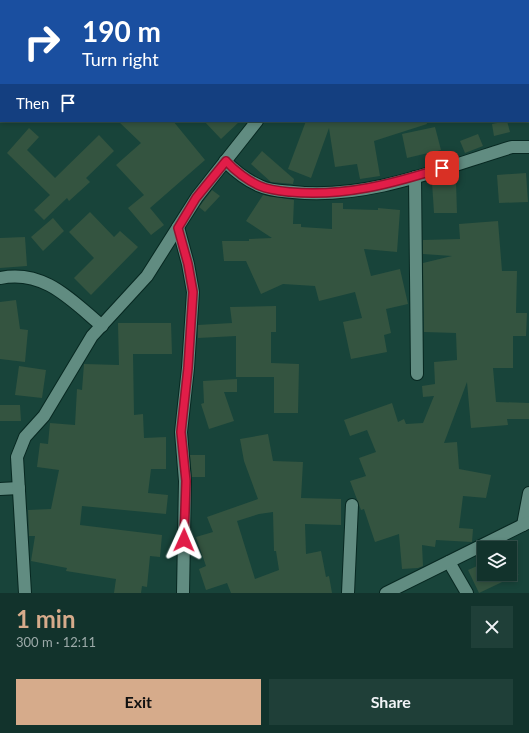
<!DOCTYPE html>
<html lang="en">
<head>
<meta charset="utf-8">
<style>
  body { margin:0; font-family:Lato,sans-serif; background:#1f3f38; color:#f1f3f6; height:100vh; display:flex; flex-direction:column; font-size:15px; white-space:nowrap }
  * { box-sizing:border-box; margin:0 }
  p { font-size:13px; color:#9caaa9 }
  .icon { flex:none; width:22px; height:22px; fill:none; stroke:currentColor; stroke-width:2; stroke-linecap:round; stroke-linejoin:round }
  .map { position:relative; height:593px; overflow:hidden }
  .drawer { display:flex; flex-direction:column; background:#12332c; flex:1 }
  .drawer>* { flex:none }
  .top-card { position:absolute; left:0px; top:0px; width:529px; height:122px; box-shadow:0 2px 6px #0003,0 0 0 1px #314e48; background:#1a4fa0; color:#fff; overflow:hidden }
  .fabs { position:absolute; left:477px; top:541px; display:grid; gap:8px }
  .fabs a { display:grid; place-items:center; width:40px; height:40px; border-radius:0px; background:#12332c; box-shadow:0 2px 6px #0003,0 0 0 1px #314e48; font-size:20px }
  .pin { position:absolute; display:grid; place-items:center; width:34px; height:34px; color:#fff; margin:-17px; border-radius:8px; box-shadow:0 2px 6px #0006 }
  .me { position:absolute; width:44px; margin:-22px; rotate:1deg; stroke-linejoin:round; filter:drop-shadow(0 0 3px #0008) }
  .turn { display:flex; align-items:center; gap:14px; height:84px; padding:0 16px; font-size:18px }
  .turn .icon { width:52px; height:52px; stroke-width:2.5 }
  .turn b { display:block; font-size:28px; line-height:34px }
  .then { display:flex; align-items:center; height:38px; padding:0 16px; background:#0003; gap:8px; font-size:15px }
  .round { display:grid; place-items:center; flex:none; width:42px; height:42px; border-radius:0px; background:#1f3f38 }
  .headline { display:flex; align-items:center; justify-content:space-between; height:68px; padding:0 16px }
  h1 { font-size:24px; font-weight:700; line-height:30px; color:#d6ab8b }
  .button { display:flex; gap:8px; margin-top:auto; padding:8px 16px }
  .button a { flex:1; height:46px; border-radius:0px; background:#d6ab8b; color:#111; font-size:16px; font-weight:700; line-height:46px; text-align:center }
  .button a+a { background:#1f3f38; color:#f1f3f6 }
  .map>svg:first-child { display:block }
</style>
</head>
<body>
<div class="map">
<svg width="529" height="593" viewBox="0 0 529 593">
  <rect width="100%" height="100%" fill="#18443a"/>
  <g fill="#345440" fill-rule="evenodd">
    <path d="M 118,121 L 173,121 L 205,160 L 150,208 L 164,225 L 151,235 L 128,208 L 144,195 L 116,165 L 141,143 Z"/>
    <path d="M 204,121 L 240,121 L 221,139 Z"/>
    <path d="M 306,121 L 426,121 L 427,124 L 374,141 L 380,176 L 360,179 L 357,164 L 335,167 L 329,128 L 311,178 L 288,169 Z"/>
    <path d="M 507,121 L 510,132 L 494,136 L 492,124 Z"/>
    <path d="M 435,127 L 441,150 L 407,158 L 402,134 Z"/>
    <path d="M 29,128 L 39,137 L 27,150 L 55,178 L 99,135 L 114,151 L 86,178 L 90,182 L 69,201 L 67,198 L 44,220 L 34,210 L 50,195 L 7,153 Z"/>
    <path d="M 478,134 L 483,146 L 465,153 L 460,141 Z"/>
    <path d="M 262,151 L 294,179 L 293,184 L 271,182 L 251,164 Z"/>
    <path d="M 526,173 L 528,202 L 499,203 L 497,175 Z"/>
    <path d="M 432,182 L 456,182 L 457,213 L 434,213 Z"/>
    <path d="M 212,190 L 220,196 L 205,212 L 199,207 Z"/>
    <path d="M 263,195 L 294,200 L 293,224 L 301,224 L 301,227 L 332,229 L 332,203 L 343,203 L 343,209 L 378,210 L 378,208 L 400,210 L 397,252 L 364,249 L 371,276 L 400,269 L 408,304 L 386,309 L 391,333 L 384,335 L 387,352 L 351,359 L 343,322 L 362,318 L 355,292 L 319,301 L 315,286 L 283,284 L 261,294 L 246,261 L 224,261 L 222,241 L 249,241 L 249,239 L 272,238 L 246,221 Z"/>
    <path d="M 90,212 L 114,237 L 120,231 L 138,247 L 91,295 L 74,278 L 94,258 L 69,232 Z"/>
    <path d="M 53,218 L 64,231 L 43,251 L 31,237 Z"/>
    <path d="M 498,221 L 502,271 L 517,271 L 516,313 L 527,313 L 526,336 L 513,336 L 513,368 L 493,368 L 496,402 L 529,403 L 529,419 L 507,419 L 508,425 L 471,428 L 467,382 L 444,443 L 457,442 L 459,469 L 491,475 L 486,498 L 463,496 L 459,528 L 473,529 L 472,542 L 436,540 L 435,547 L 422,545 L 423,566 L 418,568 L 402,569 L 399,534 L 375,542 L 364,509 L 361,510 L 350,481 L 366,476 L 359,458 L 376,452 L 367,430 L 350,436 L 344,420 L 392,403 L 398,422 L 404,419 L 406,424 L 423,423 L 434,396 L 423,397 L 422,386 L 435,384 L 434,362 L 457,360 L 456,333 L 424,332 L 423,263 L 452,256 L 423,254 L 423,240 L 460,239 L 459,224 Z"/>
    <path d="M 25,237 L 27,266 L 0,268 L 0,238 Z"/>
    <path d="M 16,300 L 20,329 L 28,330 L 25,362 L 0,359 L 0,302 Z"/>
    <path d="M 276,306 L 276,332 L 271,332 L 271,363 L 299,364 L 298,413 L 274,413 L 274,377 L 236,377 L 236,336 L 198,338 L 198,325 L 232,323 L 230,307 Z"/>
    <path d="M 118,323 L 171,323 L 172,354 L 133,354 L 134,415 L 143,414 L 144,438 L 166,437 L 166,469 L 151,469 L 148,493 L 168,495 L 166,514 L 82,506 L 80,525 L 162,535 L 160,557 L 150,556 L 147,587 L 142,586 L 141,593 L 114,593 L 116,579 L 66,571 L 67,568 L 31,561 L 35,536 L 29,536 L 28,510 L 51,509 L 59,470 L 37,467 L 40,443 L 48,444 L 50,423 L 75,425 L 77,389 L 82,390 L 84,364 L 119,365 Z"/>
    <path d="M 19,366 L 46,370 L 42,398 L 15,395 Z"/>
    <path d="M 237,379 L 237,392 L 224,392 L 234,421 L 209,429 L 201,404 L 204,403 L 203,381 Z"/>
    <path d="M 0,405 L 20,405 L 21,421 L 0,421 Z"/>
    <path d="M 268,434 L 273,461 L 303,462 L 301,498 L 341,499 L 341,525 L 305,524 L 306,554 L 321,551 L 326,577 L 329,576 L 332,593 L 231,593 L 227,583 L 206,590 L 199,569 L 206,566 L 196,537 L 213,532 L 207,517 L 258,499 L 244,461 L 240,439 ZM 273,512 L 274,551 L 276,551 L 279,570 L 255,579 L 237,521 L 259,514 Z"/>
    <path d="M 190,455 L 205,455 L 205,477 L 192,477 Z"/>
    <path d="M 484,563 L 484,574 L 519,574 L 479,593 L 468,570 Z"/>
  </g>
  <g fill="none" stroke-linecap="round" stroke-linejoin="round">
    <defs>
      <g id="minor">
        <path d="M 503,0 L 505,1"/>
        <path d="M 133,1 L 134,0"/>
        <path d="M 357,1 L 358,0"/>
        <path d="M 528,15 L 529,16"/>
        <path d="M 0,111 L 1,111"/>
        <path d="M 225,161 C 234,170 248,181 260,186 C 270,191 282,191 293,192 C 368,200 442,168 512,147 L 529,147"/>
        <path d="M 415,177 L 417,374"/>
        <path d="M 178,227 L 188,264 L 193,292 L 188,368 L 181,432 L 185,481 L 183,593"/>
        <path d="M 0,278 C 44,269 71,300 102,326"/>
        <path d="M 0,489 L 19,488"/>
        <path d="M 523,525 L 529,493"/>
        <path d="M 449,562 L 467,593"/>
        <path d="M 25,593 L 17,457 L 25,437 L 44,416 L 92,336 L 147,276 L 197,197 L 257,121"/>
        <path d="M 348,593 L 352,505"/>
        <path d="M 386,593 L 529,522"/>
      </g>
    </defs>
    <use href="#minor" stroke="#072821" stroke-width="14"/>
    <use href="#minor" stroke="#618c81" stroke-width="12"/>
  </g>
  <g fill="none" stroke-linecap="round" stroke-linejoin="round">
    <defs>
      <path id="route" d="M 184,540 L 186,481 L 181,432 L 188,368 L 193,292 L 188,264 L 178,228 L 196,198 L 226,161 C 234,170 248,181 260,186 C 269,190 280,191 290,192 C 343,197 392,184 442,168"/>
    </defs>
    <use href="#route" stroke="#92132f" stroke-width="10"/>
    <use href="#route" stroke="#e11d48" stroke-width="7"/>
  </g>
</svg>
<div class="fabs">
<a><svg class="icon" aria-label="layers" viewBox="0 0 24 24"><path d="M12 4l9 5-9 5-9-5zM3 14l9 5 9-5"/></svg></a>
</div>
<div class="pin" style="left:442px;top:168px;background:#d93025"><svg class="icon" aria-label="arrive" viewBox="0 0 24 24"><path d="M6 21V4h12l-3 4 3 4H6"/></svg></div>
<svg class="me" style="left:184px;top:540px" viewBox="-20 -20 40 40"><path d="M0-17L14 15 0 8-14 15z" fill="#e11d48" stroke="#fff" stroke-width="4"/></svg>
<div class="top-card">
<div class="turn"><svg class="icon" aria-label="right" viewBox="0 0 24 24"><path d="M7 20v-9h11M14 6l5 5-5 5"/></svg><div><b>190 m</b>Turn right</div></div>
<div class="then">Then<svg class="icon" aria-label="arrive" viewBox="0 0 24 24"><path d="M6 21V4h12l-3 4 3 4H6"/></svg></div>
</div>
</div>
<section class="drawer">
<div class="headline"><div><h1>1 min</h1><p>300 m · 12:11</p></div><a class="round"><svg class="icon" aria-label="close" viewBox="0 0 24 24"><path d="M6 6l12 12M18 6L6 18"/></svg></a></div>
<div class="button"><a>Exit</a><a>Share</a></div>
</section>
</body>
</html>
